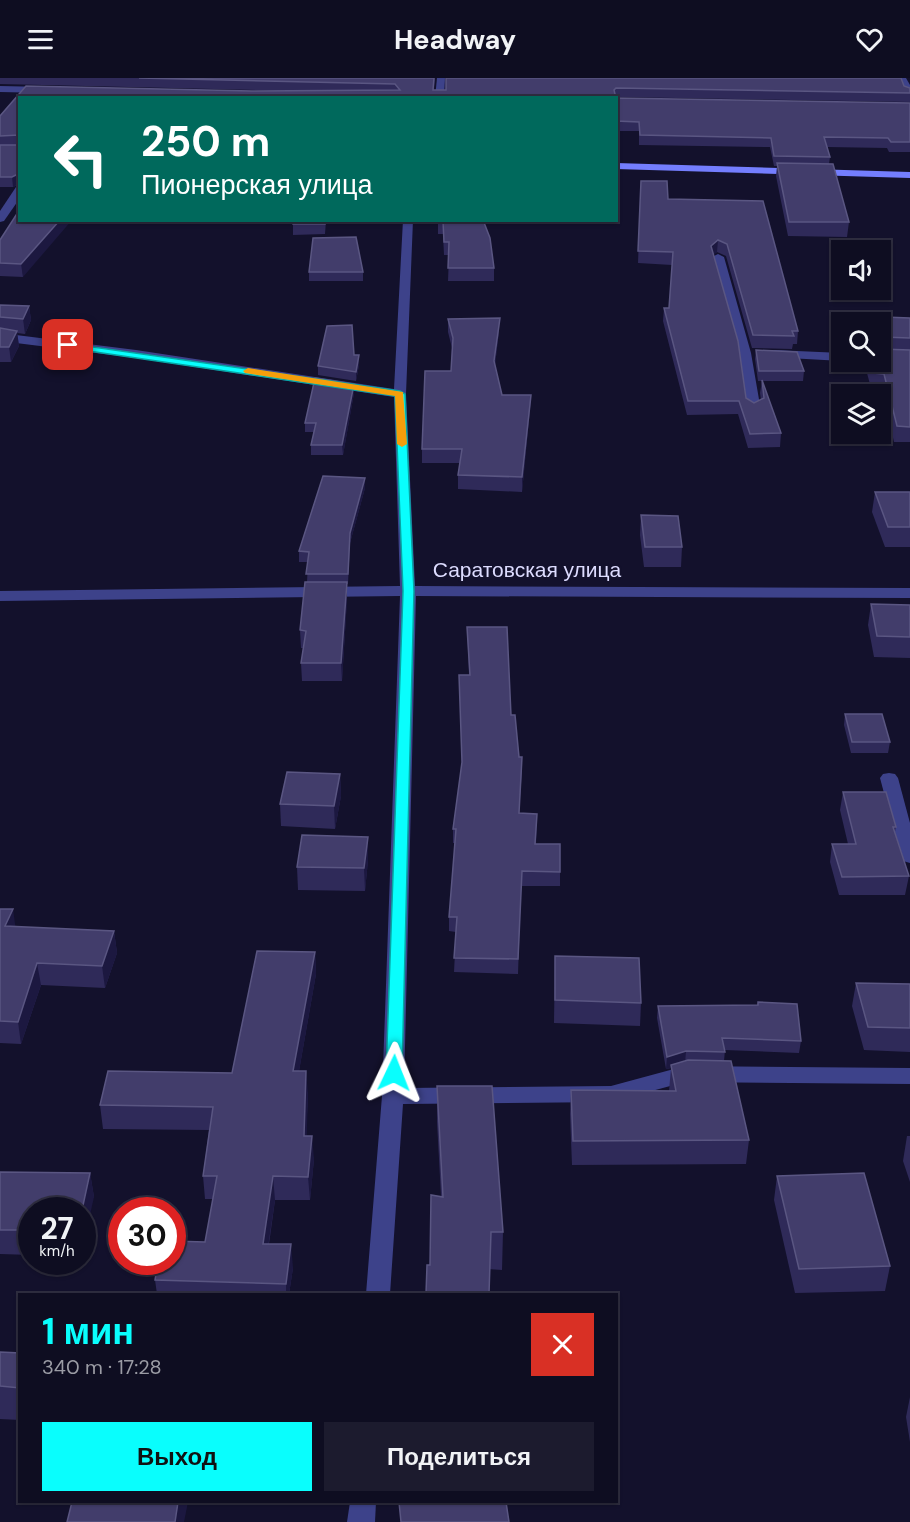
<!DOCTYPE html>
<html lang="ru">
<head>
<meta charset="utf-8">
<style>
  body { margin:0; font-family:"DM Sans",sans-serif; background:#1c1b2e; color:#f1f3f6; height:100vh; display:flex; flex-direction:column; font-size:22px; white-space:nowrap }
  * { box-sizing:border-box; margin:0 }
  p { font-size:20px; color:#9b9ca5 }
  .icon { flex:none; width:33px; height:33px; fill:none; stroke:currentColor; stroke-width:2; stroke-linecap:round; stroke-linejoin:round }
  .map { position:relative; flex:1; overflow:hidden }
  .sheet { position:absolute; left:18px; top:1215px; width:600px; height:210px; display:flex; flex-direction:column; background:#0e0d21; border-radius:0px; box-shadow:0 2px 4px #0004,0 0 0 2px #2e2d3f }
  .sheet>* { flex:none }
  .guide { position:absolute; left:18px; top:18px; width:600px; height:126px; border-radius:0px; box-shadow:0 2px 4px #0004,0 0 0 2px #2e2d3f; background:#00695c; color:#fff; overflow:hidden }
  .buttons { position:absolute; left:831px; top:162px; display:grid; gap:12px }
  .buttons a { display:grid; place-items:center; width:60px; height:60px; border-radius:0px; background:#0e0d21; box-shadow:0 2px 4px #0004,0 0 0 2px #2e2d3f; font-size:30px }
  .speed { position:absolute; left:18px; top:1119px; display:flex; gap:12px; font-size:30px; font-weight:700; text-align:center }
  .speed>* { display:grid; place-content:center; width:78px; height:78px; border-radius:50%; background:#0e0d21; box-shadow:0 2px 4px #0004,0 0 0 2px #2e2d3f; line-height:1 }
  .speed small { font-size:15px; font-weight:400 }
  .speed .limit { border:9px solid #d22; background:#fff; color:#111 }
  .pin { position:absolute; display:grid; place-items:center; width:51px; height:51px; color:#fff; margin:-26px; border-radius:12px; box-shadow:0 3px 9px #0006 }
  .me { position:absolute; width:66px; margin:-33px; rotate:2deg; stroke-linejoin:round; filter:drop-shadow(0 0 4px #0008) }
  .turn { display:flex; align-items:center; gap:21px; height:126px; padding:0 24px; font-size:27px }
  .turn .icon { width:78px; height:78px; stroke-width:2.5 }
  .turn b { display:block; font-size:42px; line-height:51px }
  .round { display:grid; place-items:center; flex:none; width:63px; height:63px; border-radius:0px; background:#1c1b2e }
  .head { display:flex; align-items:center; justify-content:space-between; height:102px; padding:0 24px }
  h1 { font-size:36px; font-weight:700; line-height:45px; color:#09fefd }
  .button { display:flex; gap:12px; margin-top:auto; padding:12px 24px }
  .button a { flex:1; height:69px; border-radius:0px; background:#09fefd; color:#111; font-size:24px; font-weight:700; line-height:69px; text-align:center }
  .button a+a { background:#1c1b2e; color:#f1f3f6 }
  header { display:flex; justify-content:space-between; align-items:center; height:78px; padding:0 24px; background:#0e0d21; font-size:27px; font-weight:700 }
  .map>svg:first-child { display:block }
</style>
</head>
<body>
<header><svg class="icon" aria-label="menu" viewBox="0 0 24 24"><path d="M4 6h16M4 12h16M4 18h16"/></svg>Headway<svg class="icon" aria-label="heart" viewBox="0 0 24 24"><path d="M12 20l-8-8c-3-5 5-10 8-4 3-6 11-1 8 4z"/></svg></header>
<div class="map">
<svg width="910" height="1444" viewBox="0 0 910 1444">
  <rect width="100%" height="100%" fill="#13112c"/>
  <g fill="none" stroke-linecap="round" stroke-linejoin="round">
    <g fill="#3d428a" fill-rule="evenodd">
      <path d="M 437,0 L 445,0 L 444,20 L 435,20 Z"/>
      <path d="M 898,0 L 906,0 L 910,7 L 910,19 L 905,16 Z"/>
      <path d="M 0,8 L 47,9 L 51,12 L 47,15 L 0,14 Z"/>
      <path d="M 20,108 L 20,120 L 4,143 L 0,144 L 0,133 L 16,109 Z"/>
      <path d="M 403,142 L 413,142 L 406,316 L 415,508 L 910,510 L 910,520 L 416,518 L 404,1010 L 611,1008 L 685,988 L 910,990 L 910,1006 L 685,1004 L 611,1024 L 403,1026 L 390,1216 L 366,1216 L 382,1018 L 400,518 L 0,523 L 0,513 L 400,508 L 394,319 L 136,280 L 0,263 L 0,255 L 136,272 L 394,311 Z"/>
      <path d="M 718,176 L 724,179 L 751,275 L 761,333 L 754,337 L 747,333 L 739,275 L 712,179 Z"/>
      <path d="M 774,272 L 842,275 L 842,283 L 770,279 L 768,276 L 770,273 Z"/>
      <path d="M 889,695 L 895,696 L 898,700 L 910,745 L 910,785 L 903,783 L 901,779 L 880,700 L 883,696 Z"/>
      <path d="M 350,1424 L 376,1424 L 375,1444 L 347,1444 Z"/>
    </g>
    <path fill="#747efe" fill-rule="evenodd" d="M 616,85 L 910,94 L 910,100 L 616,91 Z"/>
  </g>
  <g fill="#2f2a59">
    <path d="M 0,0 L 435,0 L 434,12 L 446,12 L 446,0 L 901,0 L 904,8 L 910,10 L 910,15 L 902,15 L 910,15 L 910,24 L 616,19 L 616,20 L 20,20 L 20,106 L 13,109 L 0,109 L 0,67 L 19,67 L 0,67 L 0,38 L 26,8 L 252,13 L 296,13 L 0,6 Z"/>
    <path d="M 616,20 L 910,25 L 910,74 L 889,74 L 887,70 L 827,69 L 830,79 L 829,86 L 849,144 L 847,159 L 788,158 L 776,98 L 777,88 L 774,88 L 770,69 L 639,67 L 639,53 L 616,53 Z"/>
    <path d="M 641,103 L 668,121 L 763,123 L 798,253 L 797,266 L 793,266 L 792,271 L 752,270 L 726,178 L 717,174 L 713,177 L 746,320 L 754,325 L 761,322 L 760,315 L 762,303 L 758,303 L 755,281 L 756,272 L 804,293 L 803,303 L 762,303 L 781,355 L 780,369 L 748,370 L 738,336 L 687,337 L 663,243 L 664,230 L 669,230 L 672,187 L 638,185 Z"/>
    <path d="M 20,131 L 23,199 L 0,198 L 0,162 Z"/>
    <path d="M 293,142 L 326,142 L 325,156 L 293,157 Z"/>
    <path d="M 438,142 L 483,142 L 494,190 L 494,203 L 448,203 L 449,177 L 444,177 L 443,156 L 438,156 Z"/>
    <rect x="309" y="194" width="54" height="9"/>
    <path d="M 0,227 L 29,228 L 31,242 L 25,256 L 17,255 L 19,268 L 11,284 L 0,284 Z"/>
    <path d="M 858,238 L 910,240 L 910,364 L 894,364 L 882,311 L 871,310 L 864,284 L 880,284 L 880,244 L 857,244 Z"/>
    <path d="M 448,241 L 499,253 L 495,287 L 502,317 L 531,317 L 530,331 L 522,414 L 458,411 L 458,397 L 460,385 L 422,385 L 422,371 L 451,293 L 452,270 L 448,254 Z"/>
    <path d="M 354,277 L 359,287 L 356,303 L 318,297 L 318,288 Z"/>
    <path d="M 354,315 L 343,377 L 311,377 L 311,367 L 314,354 L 305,354 L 305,345 Z"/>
    <path d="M 365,400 L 365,410 L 350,465 L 348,506 L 347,506 L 347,521 L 342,603 L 302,603 L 301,585 L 303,570 L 301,570 L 300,552 L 307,504 L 308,484 L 299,484 L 299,473 Z"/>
    <path d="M 875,414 L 910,414 L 910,469 L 885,469 L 872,434 Z"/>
    <path d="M 641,437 L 682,469 L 681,489 L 644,489 L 640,457 Z"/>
    <path d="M 871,526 L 910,527 L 910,580 L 874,579 L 868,547 Z"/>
    <path d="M 467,549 L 511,637 L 522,693 L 519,735 L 537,736 L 536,766 L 560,794 L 560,808 L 521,808 L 518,896 L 454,894 L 456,854 L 449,853 L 449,839 L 455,765 L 453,765 L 453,751 L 462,687 L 469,597 Z"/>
    <path d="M 845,636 L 890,664 L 888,675 L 851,675 L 844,647 Z"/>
    <path d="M 340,696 L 341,718 L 335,751 L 281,748 L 280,726 Z"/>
    <path d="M 843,714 L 896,749 L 895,754 L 909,798 L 905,817 L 839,817 L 830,784 L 832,766 L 848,766 L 840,732 Z"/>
    <path d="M 368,759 L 368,782 L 365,813 L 298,812 L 297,789 Z"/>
    <path d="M 0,831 L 15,849 L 114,853 L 117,875 L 105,910 L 41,907 L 21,966 L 0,965 Z"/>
    <path d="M 315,874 L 316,896 L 299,993 L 308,1016 L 306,1058 L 314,1081 L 310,1122 L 275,1122 L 269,1166 L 293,1190 L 289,1216 L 157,1216 L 155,1202 L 205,1164 L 213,1121 L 205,1121 L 203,1098 L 209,1052 L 103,1051 L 100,1027 L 232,995 Z"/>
    <path d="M 555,878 L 641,925 L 640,948 L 554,945 Z"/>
    <path d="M 856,905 L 910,906 L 910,974 L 864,972 L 852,928 Z"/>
    <path d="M 758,924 L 801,963 L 799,975 L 725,972 L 724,983 L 749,1062 L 746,1086 L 572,1087 L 570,1036 L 571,1012 L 669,1013 L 671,990 L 666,991 L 657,940 L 658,928 L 757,927 Z"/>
    <path d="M 437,1008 L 503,1154 L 502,1192 L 430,1187 L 441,1118 L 437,1044 Z"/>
    <path d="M 907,1058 L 910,1058 L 910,1104 L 903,1083 Z"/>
    <path d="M 0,1094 L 90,1095 L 94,1119 L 82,1132 L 32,1132 L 32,1177 L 0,1176 Z"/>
    <path d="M 777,1098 L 890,1188 L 885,1213 L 795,1215 L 774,1122 Z"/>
    <path d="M 0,1274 L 20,1275 L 20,1342 L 0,1341 Z"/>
    <path d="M 910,1319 L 910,1364 L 906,1339 Z"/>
  </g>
  <g fill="#1c1840">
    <path d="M 18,96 L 19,106 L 13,109 L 12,99 Z"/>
    <path d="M 60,142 L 72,142 L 23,199 L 21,186 Z"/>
    <path d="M 718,162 L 717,174 L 710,180 L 711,168 Z"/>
    <path d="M 29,228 L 31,242 L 25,256 L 23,241 Z"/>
    <path d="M 500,240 L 499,253 L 494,296 L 494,283 Z"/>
    <path d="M 17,253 L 19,268 L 11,284 L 9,269 Z"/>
    <path d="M 359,277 L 359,287 L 356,303 L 356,294 Z"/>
    <path d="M 354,306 L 354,315 L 343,377 L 342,367 Z"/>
    <path d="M 531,317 L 530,331 L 522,414 L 522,399 Z"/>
    <path d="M 365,400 L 365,410 L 350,465 L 348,506 L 350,455 Z"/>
    <path d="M 347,504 L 347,521 L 342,603 L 341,585 Z"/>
    <path d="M 340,696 L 341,718 L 335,751 L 334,728 Z"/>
    <path d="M 368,759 L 368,782 L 365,813 L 364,790 Z"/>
    <path d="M 13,831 L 16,853 L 5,848 Z"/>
    <path d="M 114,853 L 117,875 L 105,910 L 102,888 Z"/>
    <path d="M 315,874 L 316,896 L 295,1016 L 293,993 Z"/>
    <path d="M 37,885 L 41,907 L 21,966 L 18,944 Z"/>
    <path d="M 686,973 L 685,986 L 671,987 L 671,990 L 666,991 L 667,979 Z"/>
    <path d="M 306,993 L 308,1016 L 306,1081 L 304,1058 Z"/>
    <path d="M 312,1058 L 314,1081 L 310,1122 L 308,1099 Z"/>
    <path d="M 90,1095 L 94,1119 L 82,1172 L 82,1132 Z"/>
    <path d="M 273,1098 L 275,1122 L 265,1189 L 263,1166 Z"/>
    <path d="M 291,1166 L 293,1190 L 289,1216 L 286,1216 L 286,1206 Z"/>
    <path d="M 178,1424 L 188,1424 L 184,1444 L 175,1444 Z"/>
  </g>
  <g fill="#423d6b" stroke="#5a5682" stroke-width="1.5">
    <path d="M 139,0 L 434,0 L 433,12 L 446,12 L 446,0 L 901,0 L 904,8 L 910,10 L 910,15 L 616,10 L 614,12 L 616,20 L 20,20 L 20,60 L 19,57 L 0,58 L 0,38 L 26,8 L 252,13 L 400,12 L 395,6 Z"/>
    <path d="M 616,20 L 910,25 L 910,64 L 891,64 L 888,60 L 824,59 L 830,79 L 774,78 L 771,60 L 640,57 L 639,44 L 616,43 Z"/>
    <path d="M 0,67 L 20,67 L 20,98 L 18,96 L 12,99 L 0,99 Z"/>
    <path d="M 777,85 L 833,86 L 849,144 L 789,144 Z"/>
    <path d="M 641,103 L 667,103 L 668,121 L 763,123 L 798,253 L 792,253 L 794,258 L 753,257 L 727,166 L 718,162 L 711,168 L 738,263 L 746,320 L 754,325 L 764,320 L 762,302 L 781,355 L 750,356 L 739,323 L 688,323 L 664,230 L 669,230 L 673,174 L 638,173 Z"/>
    <path d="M 20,131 L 20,142 L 60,142 L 21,186 L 0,185 L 0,162 Z"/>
    <rect x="293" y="142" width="32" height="4"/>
    <path d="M 438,142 L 483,142 L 490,160 L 494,190 L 448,190 L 449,164 L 444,164 L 443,143 Z"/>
    <path d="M 356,159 L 363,194 L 309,194 L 313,160 Z"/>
    <path d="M 0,227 L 29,228 L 23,241 L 0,239 Z"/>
    <path d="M 858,238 L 910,240 L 910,260 L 882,259 L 880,264 L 880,244 L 859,244 Z"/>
    <path d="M 500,240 L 494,283 L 502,317 L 531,317 L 522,399 L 458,397 L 462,371 L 422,371 L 425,293 L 451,293 L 453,260 L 448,241 Z"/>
    <path d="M 352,247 L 354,277 L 359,277 L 356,294 L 318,288 L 327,248 Z"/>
    <path d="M 0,250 L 17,253 L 9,269 L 0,269 Z"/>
    <path d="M 880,271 L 910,272 L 910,349 L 897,348 L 884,296 L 873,295 L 870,284 L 880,284 Z"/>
    <path d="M 756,272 L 797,274 L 804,293 L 759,293 Z"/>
    <path d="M 315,300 L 354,306 L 342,367 L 311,367 L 316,345 L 305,345 Z"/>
    <path d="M 323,398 L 365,400 L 350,455 L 348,496 L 306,496 L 309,474 L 299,473 Z"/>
    <path d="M 875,414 L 910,414 L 910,449 L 888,449 Z"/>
    <path d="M 641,437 L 678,438 L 682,469 L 645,469 Z"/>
    <path d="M 305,504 L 347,504 L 341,585 L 301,585 L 306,553 L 300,552 Z"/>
    <path d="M 871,526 L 910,527 L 910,559 L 877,558 Z"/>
    <path d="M 467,549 L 507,549 L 511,637 L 515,637 L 519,679 L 522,679 L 519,735 L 537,736 L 535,766 L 560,766 L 560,794 L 522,793 L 518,881 L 454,880 L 457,839 L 449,839 L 456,751 L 453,751 L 462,684 L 459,597 L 470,597 Z"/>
    <path d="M 845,636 L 882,636 L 890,664 L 852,664 Z"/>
    <path d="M 287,694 L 340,696 L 334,728 L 280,726 Z"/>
    <path d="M 843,714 L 886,714 L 896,749 L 893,749 L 909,798 L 842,799 L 832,766 L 856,766 Z"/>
    <path d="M 302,757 L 368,759 L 364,790 L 297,789 Z"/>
    <path d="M 0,831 L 13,831 L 5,848 L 114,853 L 102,888 L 37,885 L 18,944 L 0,943 Z"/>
    <path d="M 257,873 L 315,874 L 293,993 L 306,993 L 304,1058 L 312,1058 L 308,1099 L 273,1098 L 263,1166 L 291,1166 L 286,1206 L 155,1202 L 158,1184 L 172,1184 L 172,1163 L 205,1164 L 217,1098 L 203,1098 L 213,1029 L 100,1027 L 108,993 L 232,995 Z"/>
    <path d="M 555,878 L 639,880 L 641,925 L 555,922 Z"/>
    <path d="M 856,905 L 910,906 L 910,950 L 868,949 Z"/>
    <path d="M 758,924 L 797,926 L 801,963 L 722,960 L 725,974 L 686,973 L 667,979 L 658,928 L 758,927 Z"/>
    <path d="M 688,982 L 731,983 L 749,1062 L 573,1063 L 571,1012 L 676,1013 L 671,987 Z"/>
    <path d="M 437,1008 L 492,1008 L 503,1154 L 491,1154 L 489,1216 L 426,1216 L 427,1187 L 430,1187 L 431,1117 L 443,1119 Z"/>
    <path d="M 0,1094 L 90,1095 L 82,1132 L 32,1132 L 32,1152 L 0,1152 Z"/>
    <path d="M 864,1095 L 890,1188 L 799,1191 L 777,1098 Z"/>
    <path d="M 0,1274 L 20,1275 L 20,1310 L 0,1308 Z"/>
    <path d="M 72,1424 L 178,1424 L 175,1444 L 67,1444 Z"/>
    <path d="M 399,1424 L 506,1424 L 509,1444 L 401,1444 Z"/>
  </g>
  <path fill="#09fefd" stroke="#06a5a4" stroke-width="1.5" d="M 65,265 L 400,313 L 405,316 L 414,513 L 402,995 L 400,999 L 388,999 L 386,995 L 403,513 L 395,318 L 68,270 L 63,267 Z"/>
  <path fill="#f59e0b" d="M 248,290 L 403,314 L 407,366 L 402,369 L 397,366 L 395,318 L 245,295 L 243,293 Z"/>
  <g text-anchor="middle" stroke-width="4.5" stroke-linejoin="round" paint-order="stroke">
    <g font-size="21" fill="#dddcff" stroke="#13112c">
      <text x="527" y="499">Саратовская улица</text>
    </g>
  </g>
</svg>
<div class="buttons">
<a><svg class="icon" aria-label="sound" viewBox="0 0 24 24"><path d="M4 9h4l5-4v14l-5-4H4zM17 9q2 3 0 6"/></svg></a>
<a><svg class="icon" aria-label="search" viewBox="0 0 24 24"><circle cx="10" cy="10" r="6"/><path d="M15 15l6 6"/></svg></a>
<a><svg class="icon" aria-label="layers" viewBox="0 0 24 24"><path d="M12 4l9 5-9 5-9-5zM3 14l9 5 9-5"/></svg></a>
</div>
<div class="speed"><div>27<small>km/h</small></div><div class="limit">30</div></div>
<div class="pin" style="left:68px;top:267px;background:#d93025"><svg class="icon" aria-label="arrive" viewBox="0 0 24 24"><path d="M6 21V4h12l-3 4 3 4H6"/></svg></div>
<svg class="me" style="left:394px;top:995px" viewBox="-20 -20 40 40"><path d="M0-17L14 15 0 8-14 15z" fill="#09fefd" stroke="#fff" stroke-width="4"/></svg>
<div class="guide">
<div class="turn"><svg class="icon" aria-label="left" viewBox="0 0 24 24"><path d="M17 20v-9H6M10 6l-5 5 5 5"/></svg><div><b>250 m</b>Пионерская улица</div></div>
</div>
<section class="sheet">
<div class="head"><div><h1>1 мин</h1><p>340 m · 17:28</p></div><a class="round" style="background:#d93025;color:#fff"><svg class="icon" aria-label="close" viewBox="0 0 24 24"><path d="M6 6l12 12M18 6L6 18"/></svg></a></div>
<div class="button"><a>Выход</a><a>Поделиться</a></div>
</section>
</div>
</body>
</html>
